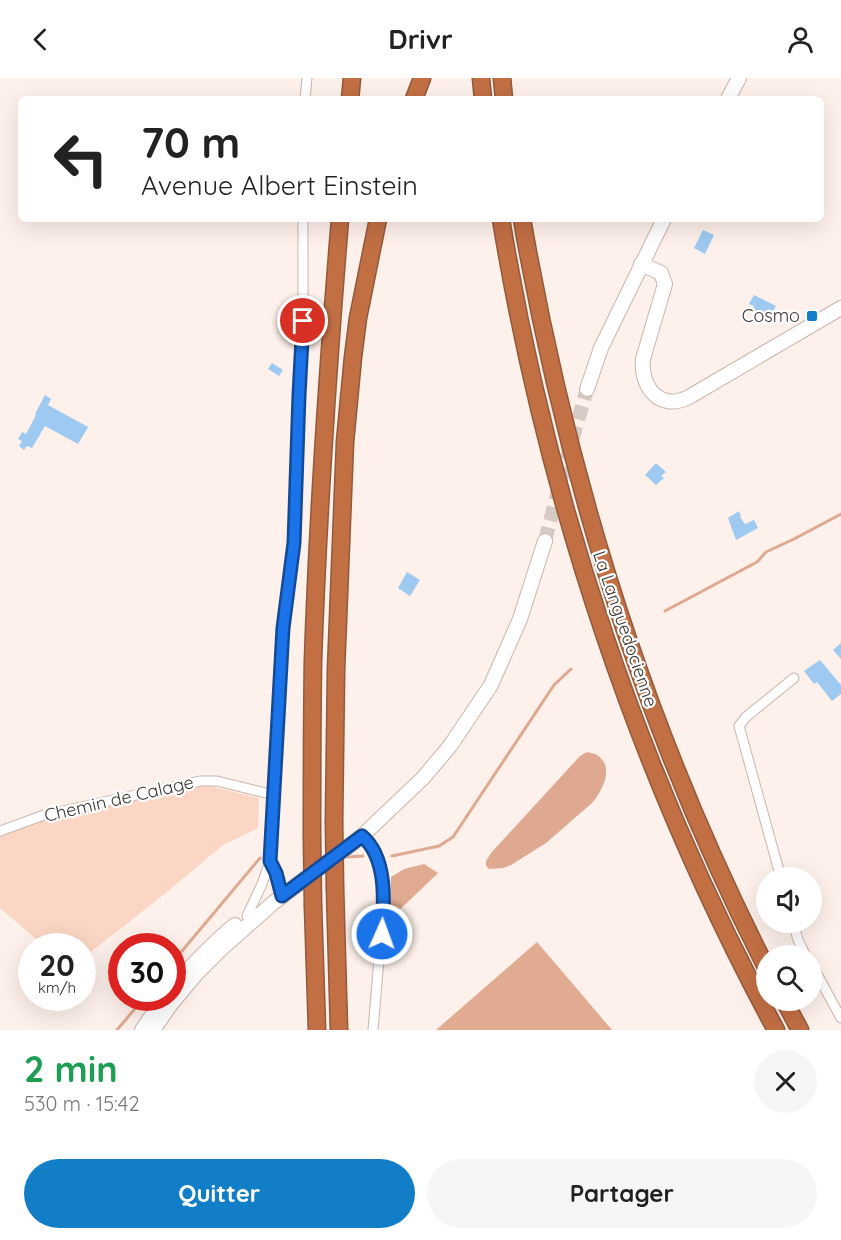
<!DOCTYPE html>
<html lang="fr">
<head>
<meta charset="utf-8">
<style>
  body { margin:0; font-family:Quicksand,sans-serif; background:#f6f6f6; color:#222; height:100vh; display:flex; flex-direction:column; font-size:22px; white-space:nowrap }
  * { box-sizing:border-box; margin:0 }
  p { font-size:20px; color:#767676 }
  .icon { flex:none; width:33px; height:33px; fill:none; stroke:currentColor; stroke-width:2; stroke-linecap:round; stroke-linejoin:round }
  .map { position:relative; height:952px; overflow:hidden }
  .sheet { display:flex; flex-direction:column; background:#fff; flex:1 }
  .sheet>* { flex:none }
  .top-card { position:absolute; left:18px; top:18px; width:806px; height:126px; border-radius:9px; box-shadow:0 6px 24px #0002; background:#fff; color:#222; overflow:hidden }
  .buttons { position:absolute; left:756px; top:789px; display:grid; gap:12px }
  .buttons a { display:grid; place-items:center; width:66px; height:66px; border-radius:50%; background:#fff; box-shadow:0 6px 24px #0002; font-size:30px }
  .speed { position:absolute; left:18px; top:855px; display:flex; gap:12px; font-size:30px; font-weight:700; text-align:center }
  .speed>* { display:grid; place-content:center; width:78px; height:78px; border-radius:50%; background:#fff; box-shadow:0 6px 24px #0002; line-height:1 }
  .speed small { font-size:15px; font-weight:400 }
  .speed .limit { border:9px solid #d22; background:#fff; color:#111 }
  .pin { position:absolute; display:grid; place-items:center; width:51px; height:51px; color:#fff; margin:-26px; border:3px solid #fff; border-radius:50%; box-shadow:0 2px 6px #0007 }
  .me { position:absolute; width:66px; margin:-33px; rotate:2deg; stroke-linejoin:round; filter:drop-shadow(0 0 4px #0008) }
  .turn { display:flex; align-items:center; gap:21px; height:126px; padding:0 24px; font-size:27px }
  .turn .icon { width:78px; height:78px; stroke-width:2.5 }
  .turn b { display:block; font-size:42px; line-height:51px }
  .round { display:grid; place-items:center; flex:none; width:63px; height:63px; border-radius:32px; background:#f6f6f6 }
  .head { display:flex; align-items:center; justify-content:space-between; height:102px; padding:0 24px }
  h1 { font-size:36px; font-weight:800; line-height:45px; color:#1e9e55 }
  .action { display:flex; gap:12px; margin-top:auto; padding:12px 24px }
  .action a { flex:1; height:69px; border-radius:36px; background:#127ec8; color:#fff; font-size:24px; font-weight:800; line-height:69px; text-align:center }
  .action a+a { background:#f6f6f6; color:#222 }
  header { display:flex; justify-content:space-between; align-items:center; height:78px; padding:0 24px; background:#fff; font-size:27px; font-weight:800 }
  .map>svg:first-child { display:block }
</style>
</head>
<body>
<header><svg class="icon" aria-label="back" viewBox="0 0 24 24"><path d="M15 5l-7 7 7 7"/></svg>Drivr<svg class="icon" aria-label="person" viewBox="0 0 24 24"><circle cx="12" cy="8" r="4"/><path d="M4 21q1-7 8-7t8 7"/></svg></header>
<div class="map">
<svg width="841" height="952" viewBox="0 0 841 952">
  <rect width="100%" height="100%" fill="#fef0ea"/>
  <path fill="#fbd6c4" d="M 205,707 L 259,720 L 258,750 L 223,767 L 162,818 L 83,880 L 82,868 L 44,868 L 0,830 L 0,758 L 68,735 Z"/>
  <g fill="#e0ab91">
    <path d="M 424,786 L 438,795 L 390,841 L 391,799 L 404,791 Z"/>
    <path d="M 537,864 L 612,952 L 436,952 Z"/>
  </g>
  <path fill="#dea990" d="M 587,674 C 590,675 594,675 597,677 C 615,689 603,712 592,725 L 546,765 L 511,787 L 503,790 L 489,791 L 486,788 L 486,783 L 491,775 L 580,678 Z"/>
  <g fill="none" stroke-linecap="round" stroke-linejoin="round">
    <g stroke="#dea990" stroke-width="3">
      <path d="M 665,533 L 757,484 L 766,474 L 794,461 L 841,436"/>
      <path d="M 392,778 L 439,768 L 453,759 L 554,607 L 571,591"/>
      <path d="M 347,779 L 363,778"/>
      <path d="M 172,885 L 260,780"/>
      <path d="M 117,952 L 144,920"/>
    </g>
  </g>
  <g fill="#9ec9f0">
    <path d="M 703,152 L 714,157 L 705,176 L 694,170 Z"/>
    <path d="M 754,217 L 776,228 L 769,241 L 751,234 L 754,228 L 749,226 Z"/>
    <path d="M 272,285 L 283,292 L 279,298 L 268,291 Z"/>
    <path d="M 45,317 L 51,321 L 48,327 L 88,349 L 78,366 L 45,348 L 32,370 L 27,368 L 24,372 L 19,368 L 22,363 L 18,361 L 22,354 L 26,356 L 36,337 L 35,336 Z"/>
    <path d="M 656,385 L 666,394 L 661,398 L 664,400 L 656,407 L 645,397 Z"/>
    <path d="M 739,433 L 741,438 L 740,439 L 745,446 L 754,442 L 758,450 L 736,462 L 728,440 Z"/>
    <path d="M 407,494 L 420,502 L 410,518 L 398,510 Z"/>
    <path d="M 841,565 L 841,581 L 833,572 Z"/>
    <path d="M 820,582 L 841,607 L 841,616 L 832,623 L 817,604 L 814,606 L 804,593 Z"/>
  </g>
  <g fill="none" stroke-linecap="round" stroke-linejoin="round">
    <path stroke="#d7cac4" stroke-width="14" stroke-dasharray="14 7" stroke-linecap="butt" d="M 545,463 L 561,401 L 587,311"/>
    <defs>
      <g id="street">
        <path d="M 305,21 L 307,0"/>
        <path d="M 0,753 L 44,737 L 200,703 L 217,703 L 274,717"/>
        <path d="M 362,758 L 366,762 L 381,789 L 383,834 L 373,952"/>
        <path d="M 270,783 L 276,795 L 282,818"/>
        <path d="M 781,800 L 739,648 L 746,639 L 794,600"/>
        <path d="M 247,838 L 262,806 L 270,783 L 283,550 L 294,465 L 299,317 L 303,243 L 303,141"/>
        <path d="M 793,844 L 798,862 L 806,878"/>
        <path d="M 812,887 L 841,940"/>
      </g>
      <g id="secondary">
        <path d="M 728,21 L 739,0"/>
        <path d="M 641,186 L 661,195 L 665,206 L 643,281 C 640,309 660,334 689,319 L 841,230"/>
        <path d="M 587,311 L 601,270 L 664,141"/>
        <path d="M 172,910 C 192,887 212,866 235,847"/>
        <path d="M 142,952 L 164,920"/>
        <path d="M 153,952 L 171,926 L 197,895 L 221,871 L 273,825 L 362,758 L 423,700 L 450,668 L 491,607 L 520,541 L 545,463"/>
      </g>
      <g id="highway">
        <path d="M 481,0 L 483,21"/>
        <path d="M 502,0 L 504,21"/>
        <path d="M 350,21 L 352,0"/>
        <path d="M 414,21 L 422,0"/>
        <path d="M 501,141 C 547,422 640,701 776,952"/>
        <path d="M 522,141 C 567,400 646,654 766,889"/>
        <path d="M 334,744 L 336,592 L 345,364 L 353,279 L 358,240 L 378,141"/>
        <path d="M 312,760 C 312,700 312,641 313,582 C 318,435 328,288 340,141"/>
        <path d="M 335,811 L 339,952"/>
        <path d="M 313,828 L 317,952"/>
        <path d="M 784,922 L 800,952"/>
      </g>
    </defs>
    <use href="#street" stroke="#cab5ab" stroke-width="11"/>
    <use href="#secondary" stroke="#cab5ab" stroke-width="16"/>
    <use href="#highway" stroke="#925a3c" stroke-width="19"/>
    <use href="#street" stroke="#fff" stroke-width="9"/>
    <use href="#secondary" stroke="#fff" stroke-width="14"/>
    <use href="#highway" stroke="#c26f44" stroke-width="16"/>
    <defs>
      <g id="highway-bridge">
        <path d="M 334,744 L 335,811"/>
        <path d="M 312,760 L 313,828"/>
      </g>
    </defs>
    <use href="#highway-bridge" stroke="#925a3c" stroke-width="19" stroke-linecap="butt"/>
    <use href="#highway-bridge" stroke="#c26f44" stroke-width="16"/>
  </g>
  <g fill="none" stroke-linecap="round" stroke-linejoin="round">
    <defs>
      <path id="route" d="M 303,243 L 299,317 L 294,465 L 283,550 L 270,783 L 276,795 L 282,818 L 362,758 C 388,780 384,826 382,856"/>
    </defs>
    <use href="#route" stroke="#114b97" stroke-width="15"/>
    <use href="#route" stroke="#1a73e8" stroke-width="10"/>
  </g>
  <rect fill="#127ec8" stroke="#fff" stroke-width="2" x="806" y="232" width="12" height="12" rx="3"/>
  <g text-anchor="middle" stroke-width="4.5" stroke-linejoin="round" paint-order="stroke">
    <g font-size="18" fill="#3a322e" stroke="#fff" text-anchor="end">
      <text x="800" y="244">Cosmo</text>
    </g>
    <g font-size="18" fill="#3a322e" stroke="#fff">
      <text transform="translate(625 551) rotate(71)" y="6">La Languedocienne</text>
      <text transform="translate(119 721) rotate(-13)" y="6">Chemin de Calage</text>
    </g>
  </g>
</svg>
<div class="buttons">
<a><svg class="icon" aria-label="sound" viewBox="0 0 24 24"><path d="M4 9h4l5-4v14l-5-4H4zM17 9q2 3 0 6"/></svg></a>
<a><svg class="icon" aria-label="search" viewBox="0 0 24 24"><circle cx="10" cy="10" r="6"/><path d="M15 15l6 6"/></svg></a>
</div>
<div class="speed"><div>20<small>km/h</small></div><div class="limit">30</div></div>
<div class="pin" style="left:303px;top:243px;background:#d93025"><svg class="icon" aria-label="arrive" viewBox="0 0 24 24"><path d="M6 21V4h12l-3 4 3 4H6"/></svg></div>
<svg class="me" style="left:382px;top:856px" viewBox="-20 -20 40 40"><circle r="17" fill="#1a73e8" stroke="#fff" stroke-width="3"/><path d="M0-11L8 9 0 5-8 9z" fill="#fff"/></svg>
<div class="top-card">
<div class="turn"><svg class="icon" aria-label="left" viewBox="0 0 24 24"><path d="M17 20v-9H6M10 6l-5 5 5 5"/></svg><div><b>70 m</b>Avenue Albert Einstein</div></div>
</div>
</div>
<section class="sheet">
<div class="head"><div><h1>2 min</h1><p>530 m · 15:42</p></div><a class="round"><svg class="icon" aria-label="close" viewBox="0 0 24 24"><path d="M6 6l12 12M18 6L6 18"/></svg></a></div>
<div class="action"><a>Quitter</a><a>Partager</a></div>
</section>
</body>
</html>
